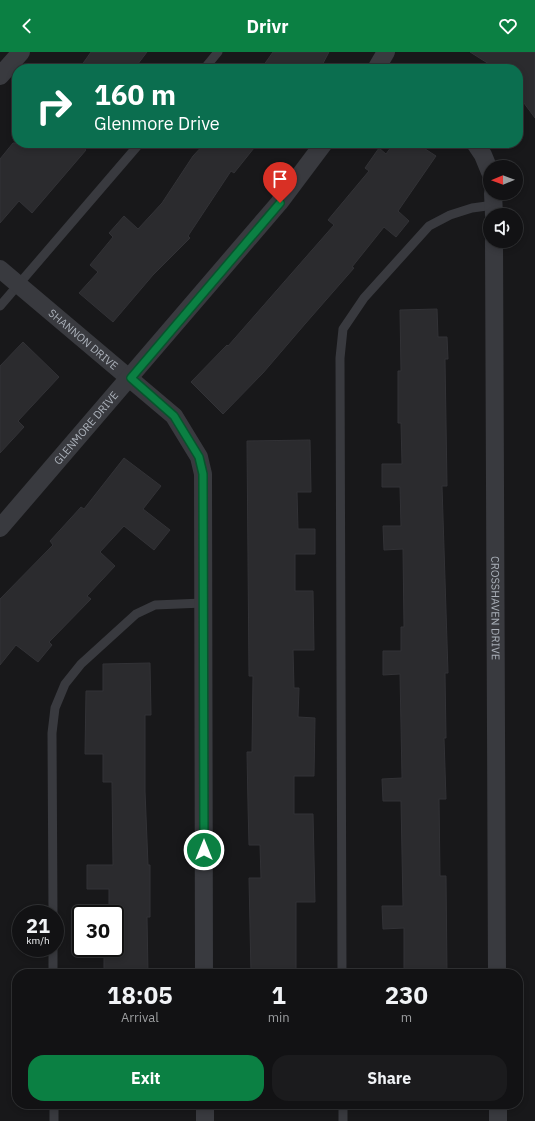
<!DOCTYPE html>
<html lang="en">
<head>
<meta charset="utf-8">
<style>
  body { margin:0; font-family:"IBM Plex Sans",sans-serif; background:#1b1b1d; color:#f1f3f6; height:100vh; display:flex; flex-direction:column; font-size:15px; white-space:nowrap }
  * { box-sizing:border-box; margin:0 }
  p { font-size:13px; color:#9c9ea0 }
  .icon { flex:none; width:22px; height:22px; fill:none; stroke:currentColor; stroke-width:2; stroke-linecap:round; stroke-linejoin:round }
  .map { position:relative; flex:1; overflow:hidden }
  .sheet { position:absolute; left:12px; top:917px; width:511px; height:140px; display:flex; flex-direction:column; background:#121214; border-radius:16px; box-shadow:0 2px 6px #0003,0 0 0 1px #313234 }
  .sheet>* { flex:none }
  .hud { position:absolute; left:12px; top:12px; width:511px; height:84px; border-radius:16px; box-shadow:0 2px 6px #0003,0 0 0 1px #313234; background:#0b6e4f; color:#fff; overflow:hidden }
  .needle { width:26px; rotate:269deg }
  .fabs { position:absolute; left:483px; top:108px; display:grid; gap:8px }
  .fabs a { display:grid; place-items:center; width:40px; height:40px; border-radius:50%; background:#121214; box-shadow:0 2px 6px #0003,0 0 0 1px #313234; font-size:20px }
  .speed { position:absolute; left:12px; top:853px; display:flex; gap:8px; font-size:20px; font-weight:700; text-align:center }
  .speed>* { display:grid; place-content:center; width:52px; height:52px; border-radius:50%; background:#121214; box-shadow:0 2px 6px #0003,0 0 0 1px #313234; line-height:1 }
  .speed small { font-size:10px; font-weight:400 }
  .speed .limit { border:2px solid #111; border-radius:6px; background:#fff; color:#111 }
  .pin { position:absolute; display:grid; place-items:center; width:34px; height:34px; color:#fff; margin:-41px -17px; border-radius:50% 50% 50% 0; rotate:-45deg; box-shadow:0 0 4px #0007 }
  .pin .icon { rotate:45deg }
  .me { position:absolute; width:44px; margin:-22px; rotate:0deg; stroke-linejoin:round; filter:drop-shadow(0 0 3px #0008) }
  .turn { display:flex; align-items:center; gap:14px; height:84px; padding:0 16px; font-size:18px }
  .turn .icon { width:52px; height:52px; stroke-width:2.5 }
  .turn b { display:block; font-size:28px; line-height:34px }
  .eta { display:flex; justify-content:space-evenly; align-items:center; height:68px; text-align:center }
  .eta b { font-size:24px; font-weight:800; line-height:28px }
  .cta { display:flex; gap:8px; margin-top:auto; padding:8px 16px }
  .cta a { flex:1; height:46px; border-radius:16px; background:#0b8043; color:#fff; font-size:16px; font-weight:800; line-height:46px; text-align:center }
  .cta a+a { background:#1b1b1d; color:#f1f3f6 }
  header { display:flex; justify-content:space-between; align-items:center; height:52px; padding:0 16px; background:#0b8043; color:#fff; font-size:18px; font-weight:800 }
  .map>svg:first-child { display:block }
</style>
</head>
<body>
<header><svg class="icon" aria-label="back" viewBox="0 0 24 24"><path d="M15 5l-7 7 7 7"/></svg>Drivr<svg class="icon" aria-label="heart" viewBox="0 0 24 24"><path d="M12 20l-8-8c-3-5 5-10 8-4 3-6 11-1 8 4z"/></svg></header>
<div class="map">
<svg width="535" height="1069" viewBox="0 0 535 1069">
  <rect width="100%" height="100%" fill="#18181a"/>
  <g fill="#2b2b2e" stroke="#323236">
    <path d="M 91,0 L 147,0 L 134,17 L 79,17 Z"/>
    <path d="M 273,0 L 329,0 L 320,17 L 261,17 Z"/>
    <path d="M 470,0 L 535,0 L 535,66 L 518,43 L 518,17 L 497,17 Z"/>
    <path d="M 13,91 L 78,91 L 86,98 L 32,161 L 19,149 L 0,171 L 0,107 Z"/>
    <path d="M 205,91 L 258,91 L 234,121 L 231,119 L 188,184 L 190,186 L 153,223 L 113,270 L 79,241 L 98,220 L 90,213 L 113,185 L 109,181 L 124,164 L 138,177 L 162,151 L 193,104 Z"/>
    <path d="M 394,91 L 416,91 L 436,104 L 398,159 L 409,169 L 396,185 L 384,175 L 352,215 L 354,216 L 305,272 L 263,321 L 223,362 L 191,330 L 227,293 L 228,294 L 334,173 L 328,168 L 369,119 L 365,116 L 379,96 L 386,102 Z"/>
    <path d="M 437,257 L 438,285 L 447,285 L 448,307 L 445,307 L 447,434 L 442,434 L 448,621 L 445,621 L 446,686 L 444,686 L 446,747 L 439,747 L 440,824 L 446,824 L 447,922 L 404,922 L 404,876 L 383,877 L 382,854 L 403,854 L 401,749 L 383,749 L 382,727 L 402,726 L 400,622 L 383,623 L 383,599 L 401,599 L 401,575 L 404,575 L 403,497 L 384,498 L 383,474 L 401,474 L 400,435 L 382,435 L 382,412 L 402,412 L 401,371 L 398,371 L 398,319 L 401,319 L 400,258 Z"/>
    <path d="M 23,290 L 59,325 L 18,369 L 24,375 L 0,401 L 0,314 Z"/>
    <path d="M 310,388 L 311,440 L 297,440 L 298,477 L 315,477 L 315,502 L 295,502 L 295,539 L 313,539 L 314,598 L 293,598 L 294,636 L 299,636 L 298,665 L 315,666 L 314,724 L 294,724 L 294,762 L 313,762 L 315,850 L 296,850 L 296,922 L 251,922 L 249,826 L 261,826 L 260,793 L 249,793 L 248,753 L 247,700 L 252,700 L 253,624 L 249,624 L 247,389 Z"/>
    <path d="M 124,406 L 161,434 L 143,457 L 170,478 L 154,498 L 124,474 L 100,500 L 115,514 L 87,544 L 91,547 L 49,590 L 52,593 L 38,610 L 16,593 L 0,613 L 0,547 L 53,493 L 50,489 L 81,455 L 84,457 Z"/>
    <path d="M 150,611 L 151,663 L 145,663 L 145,739 L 148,813 L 150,813 L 150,865 L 147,865 L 148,922 L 104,922 L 104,896 L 115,896 L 115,862 L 109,862 L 109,837 L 87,837 L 87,813 L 113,813 L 112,730 L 103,730 L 103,702 L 85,702 L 86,639 L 103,639 L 103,612 Z"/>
  </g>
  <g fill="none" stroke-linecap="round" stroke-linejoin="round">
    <g stroke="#393a3f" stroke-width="9">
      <path d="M 204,17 L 218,0"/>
      <path d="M 0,254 L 140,91"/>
      <path d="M 53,862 L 52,681 L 55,656 L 65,632 L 81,612 L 136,562 L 155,553 L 203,551"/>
      <path d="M 53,896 L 53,922"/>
      <path d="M 342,922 L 340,306 L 343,277 L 364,246 L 429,174 L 450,163 L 472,156 L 494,153"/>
      <path d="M 54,1052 L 54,1069"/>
      <path d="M 343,1052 L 343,1069"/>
    </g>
    <g stroke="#393a3f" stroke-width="18">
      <path d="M 376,17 L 386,0"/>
      <path d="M 0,24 L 21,0"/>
      <path d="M 475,91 L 483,103 L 490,120"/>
      <path d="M 493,141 L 494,163"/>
      <path id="s1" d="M 494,189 L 497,922"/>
      <path id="s2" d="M 0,217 L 174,364 L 199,405 L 203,422 L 204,922"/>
      <path id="s3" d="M 0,476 L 279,151 L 324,91"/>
      <path d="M 205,1052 L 205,1069"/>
      <path d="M 498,1052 L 498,1069"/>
    </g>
  </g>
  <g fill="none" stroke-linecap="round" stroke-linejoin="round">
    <defs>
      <path id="route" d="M 204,798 L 203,422 L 199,405 L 174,364 L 131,326 L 280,151"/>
    </defs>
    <use href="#route" stroke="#07532c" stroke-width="10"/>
    <use href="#route" stroke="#0b8043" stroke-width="7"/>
  </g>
  <g text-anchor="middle" stroke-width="4" stroke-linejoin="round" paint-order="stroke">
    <g font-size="11" fill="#aab0b9" stroke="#131315">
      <text dy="4" stroke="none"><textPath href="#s2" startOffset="109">SHANNON DRIVE</textPath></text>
      <text dy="4" stroke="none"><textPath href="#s3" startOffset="132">GLENMORE DRIVE</textPath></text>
      <text dy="4" stroke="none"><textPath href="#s1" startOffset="367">CROSSHAVEN DRIVE</textPath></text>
    </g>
  </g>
</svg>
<div class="fabs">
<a><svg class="needle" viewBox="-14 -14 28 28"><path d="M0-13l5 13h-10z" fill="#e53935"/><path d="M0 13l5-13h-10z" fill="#9c9ea0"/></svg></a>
<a><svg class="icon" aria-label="sound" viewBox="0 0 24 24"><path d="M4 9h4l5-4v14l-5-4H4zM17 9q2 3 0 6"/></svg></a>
</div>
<div class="speed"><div>21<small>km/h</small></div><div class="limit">30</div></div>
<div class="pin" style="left:280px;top:151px;background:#d93025"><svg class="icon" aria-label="arrive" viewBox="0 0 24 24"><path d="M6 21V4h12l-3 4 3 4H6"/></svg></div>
<svg class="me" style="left:204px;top:798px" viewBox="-20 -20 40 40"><circle r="17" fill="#0b8043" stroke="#fff" stroke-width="3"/><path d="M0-11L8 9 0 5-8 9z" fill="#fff"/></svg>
<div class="hud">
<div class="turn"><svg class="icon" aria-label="right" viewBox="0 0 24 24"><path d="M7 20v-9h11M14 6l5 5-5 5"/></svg><div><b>160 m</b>Glenmore Drive</div></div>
</div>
<section class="sheet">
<div class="eta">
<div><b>18:05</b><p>Arrival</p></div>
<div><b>1</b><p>min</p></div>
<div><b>230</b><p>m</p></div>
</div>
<div class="cta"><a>Exit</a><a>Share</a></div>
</section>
</div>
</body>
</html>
